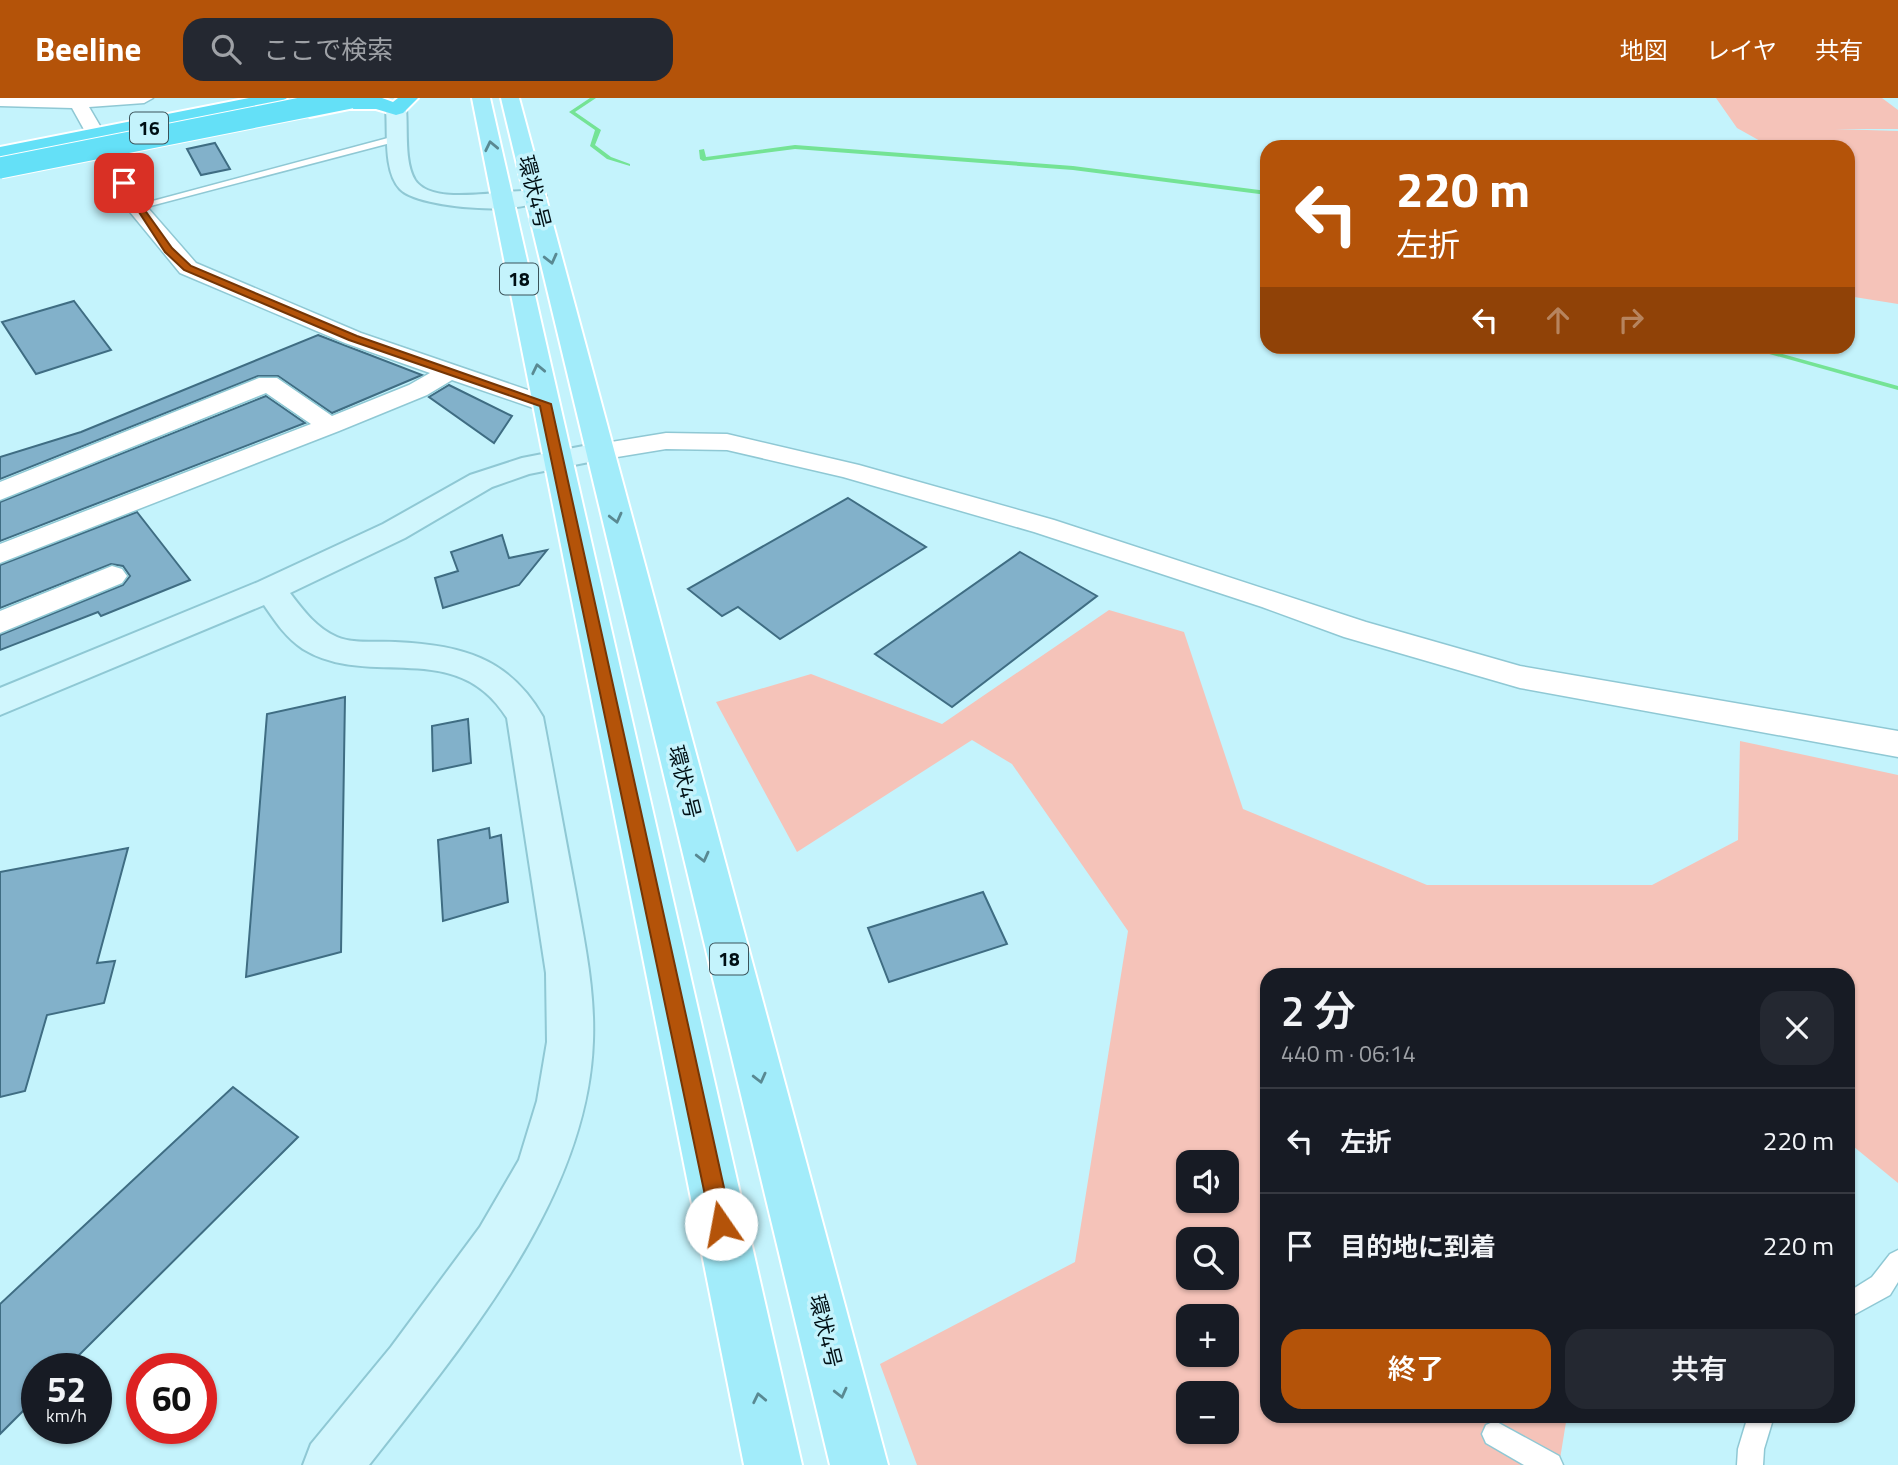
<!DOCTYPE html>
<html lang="ja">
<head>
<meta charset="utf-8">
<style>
  body { margin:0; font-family:"Titillium Web","Noto Sans JP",sans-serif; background:#242831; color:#f1f3f6; height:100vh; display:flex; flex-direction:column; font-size:26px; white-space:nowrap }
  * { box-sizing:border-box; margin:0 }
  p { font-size:23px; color:#9ea1a6 }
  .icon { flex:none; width:38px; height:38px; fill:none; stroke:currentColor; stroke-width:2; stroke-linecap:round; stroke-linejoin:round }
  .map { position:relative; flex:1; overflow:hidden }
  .details { position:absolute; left:1260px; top:870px; width:595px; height:455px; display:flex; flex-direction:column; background:#171b24; border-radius:21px; box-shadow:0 2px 5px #0004 }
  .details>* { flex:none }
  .guide { position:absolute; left:1260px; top:42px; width:595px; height:214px; border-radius:21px; box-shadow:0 2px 5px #0004; background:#b45309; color:#fff; overflow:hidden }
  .buttons { position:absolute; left:1176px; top:1052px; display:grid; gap:14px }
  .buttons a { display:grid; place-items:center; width:63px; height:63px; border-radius:14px; background:#171b24; box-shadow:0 2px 5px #0004; font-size:35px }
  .speed { position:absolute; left:21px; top:1255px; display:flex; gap:14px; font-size:35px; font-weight:700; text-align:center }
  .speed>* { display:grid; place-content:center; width:91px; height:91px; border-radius:50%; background:#171b24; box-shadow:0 2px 5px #0004; line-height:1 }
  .speed small { font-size:18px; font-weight:400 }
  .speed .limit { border:10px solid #d22; background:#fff; color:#111 }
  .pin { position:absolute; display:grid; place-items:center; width:60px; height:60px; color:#fff; margin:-30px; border-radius:14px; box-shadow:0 4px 10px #0006 }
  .me { position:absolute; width:77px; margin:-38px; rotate:348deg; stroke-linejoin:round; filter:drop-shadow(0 0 5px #0008) }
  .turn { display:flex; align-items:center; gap:24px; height:147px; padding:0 21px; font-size:32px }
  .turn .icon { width:91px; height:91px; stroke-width:2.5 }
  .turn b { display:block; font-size:49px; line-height:60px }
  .lanes { display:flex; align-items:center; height:66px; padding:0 21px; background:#0003; justify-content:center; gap:35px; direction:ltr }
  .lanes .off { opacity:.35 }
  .round { display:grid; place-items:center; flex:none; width:74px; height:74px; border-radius:21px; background:#242831 }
  .overview { display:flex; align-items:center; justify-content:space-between; height:119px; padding:0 21px }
  h1 { font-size:42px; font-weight:600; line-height:52px }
  .cta { display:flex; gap:14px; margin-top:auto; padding:14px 21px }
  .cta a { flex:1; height:80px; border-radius:21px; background:#b45309; color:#fff; font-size:28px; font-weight:600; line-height:80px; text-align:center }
  .cta a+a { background:#242831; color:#f1f3f6 }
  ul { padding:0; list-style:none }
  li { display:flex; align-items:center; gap:21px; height:105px; padding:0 21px; border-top:2px solid #363941 }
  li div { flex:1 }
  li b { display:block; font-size:26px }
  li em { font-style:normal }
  header { display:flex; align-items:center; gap:42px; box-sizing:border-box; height:98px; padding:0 35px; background:#b45309; color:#fff }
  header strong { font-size:33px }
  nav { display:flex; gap:38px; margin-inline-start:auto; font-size:24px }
  .search { width:490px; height:63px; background:#242831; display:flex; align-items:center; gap:18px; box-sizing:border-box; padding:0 24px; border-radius:21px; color:#9ea1a6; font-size:26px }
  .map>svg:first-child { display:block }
</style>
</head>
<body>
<header>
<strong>Beeline</strong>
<div class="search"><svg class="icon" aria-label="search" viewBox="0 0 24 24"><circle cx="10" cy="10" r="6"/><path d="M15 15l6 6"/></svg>ここで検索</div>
<nav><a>地図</a><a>レイヤ</a><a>共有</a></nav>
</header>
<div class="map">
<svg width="1898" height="1367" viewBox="0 0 1898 1367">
  <rect width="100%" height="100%" fill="#c4f3fc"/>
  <g fill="#f5c3b9" fill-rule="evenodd">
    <path d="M 1716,0 L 1882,0 L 1898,12 L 1898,31 L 1835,31 L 1898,33 L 1898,206 L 1848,198 L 1848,49 L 1759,49 L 1762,44 L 1737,30 Z"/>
    <path d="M 1109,512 L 1184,534 L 1243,711 L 1427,787 L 1652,787 L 1738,742 L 1740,643 L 1898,677 L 1898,1085 L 1848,1044 L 1848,877 L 1267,877 L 1267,1318 L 1567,1318 L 1559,1367 L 917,1367 L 880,1266 L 1075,1164 L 1128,833 L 1012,666 L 972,642 L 797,754 L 716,604 L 811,576 L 942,626 ZM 1188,1064 L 1227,1064 L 1227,1102 L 1188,1102 ZM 1188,1141 L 1227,1141 L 1227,1180 L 1188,1180 ZM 1188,1218 L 1227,1218 L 1227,1256 L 1188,1256 ZM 1188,1295 L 1227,1295 L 1227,1334 L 1188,1334 Z"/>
  </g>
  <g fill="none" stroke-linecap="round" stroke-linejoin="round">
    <g fill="#74e395" fill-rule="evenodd">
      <path d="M 590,0 L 596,0 L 575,14 L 601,32 L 595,47 L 611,59 L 630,66 L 630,68 L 607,61 L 590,48 L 595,32 L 569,14 Z"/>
      <path d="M 795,47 L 1073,68 L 1267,93 L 1267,97 L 1073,72 L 795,51 L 703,63 L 700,61 L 699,52 L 704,51 L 706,59 Z"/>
      <path d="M 1741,248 L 1754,248 L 1898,288 L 1898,292 Z"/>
    </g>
  </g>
  <g fill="#82b1ca" stroke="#3f6d83" stroke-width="2">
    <path d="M 215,45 L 230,71 L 201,77 L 187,51 Z"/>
    <path d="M 74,203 L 111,252 L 36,276 L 2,224 Z"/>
    <path d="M 318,237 L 422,277 L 332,315 L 278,278 L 258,278 L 0,381 L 0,359 L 81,334 Z"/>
    <path d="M 449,287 L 512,318 L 494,345 L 429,299 Z"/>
    <path d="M 266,298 L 305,325 L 0,443 L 0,404 Z"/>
    <path d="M 848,400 L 926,449 L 780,541 L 738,509 L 722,518 L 688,491 Z"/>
    <path d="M 137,414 L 190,482 L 101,518 L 98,514 L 0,552 L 0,537 L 123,487 L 130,478 L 123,468 L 111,466 L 0,510 L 0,467 Z"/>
    <path d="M 502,437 L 509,460 L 547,452 L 519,487 L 443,510 L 435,480 L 458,473 L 451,454 Z"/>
    <path d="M 1020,454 L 1097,498 L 952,609 L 875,556 Z"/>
    <path d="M 345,599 L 341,854 L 246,879 L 267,616 Z"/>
    <path d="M 468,621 L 471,665 L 433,673 L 432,628 Z"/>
    <path d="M 489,730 L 490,740 L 501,737 L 508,804 L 443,823 L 438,742 Z"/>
    <path d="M 128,750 L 97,865 L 115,863 L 104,905 L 47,917 L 25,993 L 0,999 L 0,774 Z"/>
    <path d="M 983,794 L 1007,846 L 889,884 L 868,830 Z"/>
    <path d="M 233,989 L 298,1039 L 66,1270 L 37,1270 L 37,1299 L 0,1336 L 0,1206 Z"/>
  </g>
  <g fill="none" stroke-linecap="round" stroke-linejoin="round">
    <defs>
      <g id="lane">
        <path d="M 399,37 L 402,42 L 139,111 L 134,108 Z"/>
        <path d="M 1898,1152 L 1898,1184 L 1890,1197 L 1848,1220 L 1848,1194 L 1872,1179 L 1890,1156 Z"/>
        <path d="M 1748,1318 L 1774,1318 L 1764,1351 L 1763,1367 L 1737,1367 L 1738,1351 Z"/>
        <path d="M 1495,1323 L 1559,1358 L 1563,1367 L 1524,1367 L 1486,1345 L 1482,1336 L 1486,1327 Z"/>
      </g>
      <g id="street">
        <path d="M 0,0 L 153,0 L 144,5 L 89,9 L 148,110 L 196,165 L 361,235 L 554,301 L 558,306 L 554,311 L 545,314 L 452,282 L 427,297 L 339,333 L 0,465 L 0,446 L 311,326 L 266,295 L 0,402 L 0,384 L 259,280 L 277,280 L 332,318 L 409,287 L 430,275 L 345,245 L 180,175 L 130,114 L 72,10 L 0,8 Z"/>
        <path d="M 666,335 L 727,336 L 859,367 L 1054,422 L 1366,524 L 1520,568 L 1898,633 L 1898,659 L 1520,590 L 1344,539 L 1262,509 L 1034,434 L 843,379 L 727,352 L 666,351 L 599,362 L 590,360 L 586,354 L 590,348 L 599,346 Z"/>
        <path d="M 112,468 L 122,471 L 127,478 L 122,485 L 0,535 L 0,513 Z"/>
      </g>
      <g id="secondary">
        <path d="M 396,5 L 406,11 C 408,31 404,64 415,82 C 437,115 534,81 546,98 C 532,119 419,111 400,91 C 383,73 388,34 386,11 Z"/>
        <path d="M 599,345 L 609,348 L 613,354 L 609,360 L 529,376 L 492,389 L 405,440 L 290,495 C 303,512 316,530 337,539 C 354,546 376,543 395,544 C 460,547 509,559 543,619 C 554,676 564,734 575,791 C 584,841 595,892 593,943 C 588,1101 462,1248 369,1367 L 303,1367 L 311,1346 L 391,1249 L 480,1129 L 519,1062 L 537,1003 L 547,944 L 546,875 L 507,620 C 456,538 370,592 303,551 C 286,540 275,523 264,507 L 0,617 L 0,590 L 258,484 L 383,426 L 470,377 L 522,360 Z"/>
      </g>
      <g id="primary">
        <path d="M 472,0 L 490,0 L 802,1367 L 744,1367 Z"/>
        <path d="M 501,0 L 519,0 L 888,1367 L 830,1367 Z"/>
      </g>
      <g id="highway">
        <path d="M 249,0 L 287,0 L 278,6 L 0,61 L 0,49 Z"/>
        <path d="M 346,0 L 382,0 L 393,4 L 398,0 L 418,0 L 403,15 L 396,17 L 376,11 L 349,11 L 310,19 L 300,13 L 303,9 Z"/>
      </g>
    </defs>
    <use href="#lane" stroke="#8fc8d4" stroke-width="3"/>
    <use href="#street" stroke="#8fc8d4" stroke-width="3"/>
    <use href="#secondary" stroke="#8fc8d4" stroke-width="4"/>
    <use href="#primary" stroke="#fff" stroke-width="4"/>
    <use href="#highway" stroke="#fff" stroke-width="4"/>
    <use href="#lane" fill="#fff" fill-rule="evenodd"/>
    <use href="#street" fill="#fff" fill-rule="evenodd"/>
    <use href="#secondary" fill="#d0f6fd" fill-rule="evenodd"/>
    <use href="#primary" fill="#a2ecfa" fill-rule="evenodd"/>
    <use href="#highway" fill="#64e0f7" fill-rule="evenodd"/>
    <defs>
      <path id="highway-bridge" d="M 0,70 L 351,0"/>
    </defs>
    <use href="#highway-bridge" stroke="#fff" stroke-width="23" stroke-linecap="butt"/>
    <use href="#highway-bridge" stroke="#64e0f7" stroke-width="21"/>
  </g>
  <defs><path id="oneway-chevron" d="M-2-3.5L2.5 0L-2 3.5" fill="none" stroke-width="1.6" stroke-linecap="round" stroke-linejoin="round" transform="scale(1.75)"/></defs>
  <g stroke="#598992">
    <use href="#oneway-chevron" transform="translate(491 48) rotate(-102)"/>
    <use href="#oneway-chevron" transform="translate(551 161) rotate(76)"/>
    <use href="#oneway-chevron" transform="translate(538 271) rotate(-102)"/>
    <use href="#oneway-chevron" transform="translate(616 420) rotate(76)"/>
    <use href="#oneway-chevron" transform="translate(703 759) rotate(76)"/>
    <use href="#oneway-chevron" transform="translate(760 980) rotate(76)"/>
    <use href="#oneway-chevron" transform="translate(841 1295) rotate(76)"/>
    <use href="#oneway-chevron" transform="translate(759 1300) rotate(-102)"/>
  </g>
  <path fill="#b45309" stroke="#753606" stroke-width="2" d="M 124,83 L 172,150 L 191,168 L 357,238 L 551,306 L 732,1126 L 729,1134 L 721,1137 L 714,1134 L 711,1126 L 540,308 L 349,242 L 184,172 L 165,154 L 120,85 Z"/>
  <g text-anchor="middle" stroke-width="7" stroke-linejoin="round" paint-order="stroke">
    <g fill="#c4f3fc" stroke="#3b535a" stroke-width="2">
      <rect x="130" y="14.5" width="38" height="31" rx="5"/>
      <rect x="500" y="165.5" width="38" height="31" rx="5"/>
      <rect x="710" y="845.5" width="38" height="31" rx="5"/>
    </g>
    <g font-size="19" font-weight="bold" fill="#000f14">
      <text x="149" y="37">16</text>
      <text x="519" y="188">18</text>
      <text x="729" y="868">18</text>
    </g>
    <g font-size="21" fill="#000f14" stroke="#c4f3fc">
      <text transform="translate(534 94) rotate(76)" y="7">環状4号</text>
      <text transform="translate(684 684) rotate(76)" y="7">環状4号</text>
      <text transform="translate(825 1233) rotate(76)" y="7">環状4号</text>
    </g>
  </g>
</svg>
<div class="buttons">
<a><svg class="icon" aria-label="sound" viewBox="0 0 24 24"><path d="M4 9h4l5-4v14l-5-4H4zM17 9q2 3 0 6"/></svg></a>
<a><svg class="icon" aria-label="search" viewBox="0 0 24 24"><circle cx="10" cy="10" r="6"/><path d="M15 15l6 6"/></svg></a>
<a>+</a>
<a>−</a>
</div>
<div class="speed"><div>52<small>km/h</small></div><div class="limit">60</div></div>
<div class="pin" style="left:124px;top:85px;background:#d93025"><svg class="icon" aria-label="arrive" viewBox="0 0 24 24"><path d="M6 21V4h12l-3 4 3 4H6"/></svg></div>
<svg class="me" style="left:721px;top:1126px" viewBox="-20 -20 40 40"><circle r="19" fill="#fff"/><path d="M0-13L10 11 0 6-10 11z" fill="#b45309"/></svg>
<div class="guide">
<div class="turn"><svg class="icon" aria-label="left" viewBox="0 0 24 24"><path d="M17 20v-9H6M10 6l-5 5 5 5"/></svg><div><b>220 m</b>左折</div></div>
<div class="lanes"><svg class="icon" aria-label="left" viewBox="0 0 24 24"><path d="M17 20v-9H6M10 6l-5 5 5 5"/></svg><svg class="icon off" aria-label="ahead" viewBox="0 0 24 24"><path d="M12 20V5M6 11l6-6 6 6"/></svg><svg class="icon off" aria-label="right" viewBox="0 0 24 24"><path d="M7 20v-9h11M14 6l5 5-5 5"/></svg></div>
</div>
<section class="details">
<div class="overview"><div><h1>2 分</h1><p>440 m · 06:14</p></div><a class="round"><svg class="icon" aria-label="close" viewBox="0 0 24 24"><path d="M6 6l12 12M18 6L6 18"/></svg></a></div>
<ul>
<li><svg class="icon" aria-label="left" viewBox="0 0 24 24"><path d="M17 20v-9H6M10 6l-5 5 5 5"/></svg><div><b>左折</b></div><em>220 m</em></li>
<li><svg class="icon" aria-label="arrive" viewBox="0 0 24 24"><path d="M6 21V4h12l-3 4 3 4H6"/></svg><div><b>目的地に到着</b></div><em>220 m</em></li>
</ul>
<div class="cta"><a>終了</a><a>共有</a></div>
</section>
</div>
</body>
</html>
